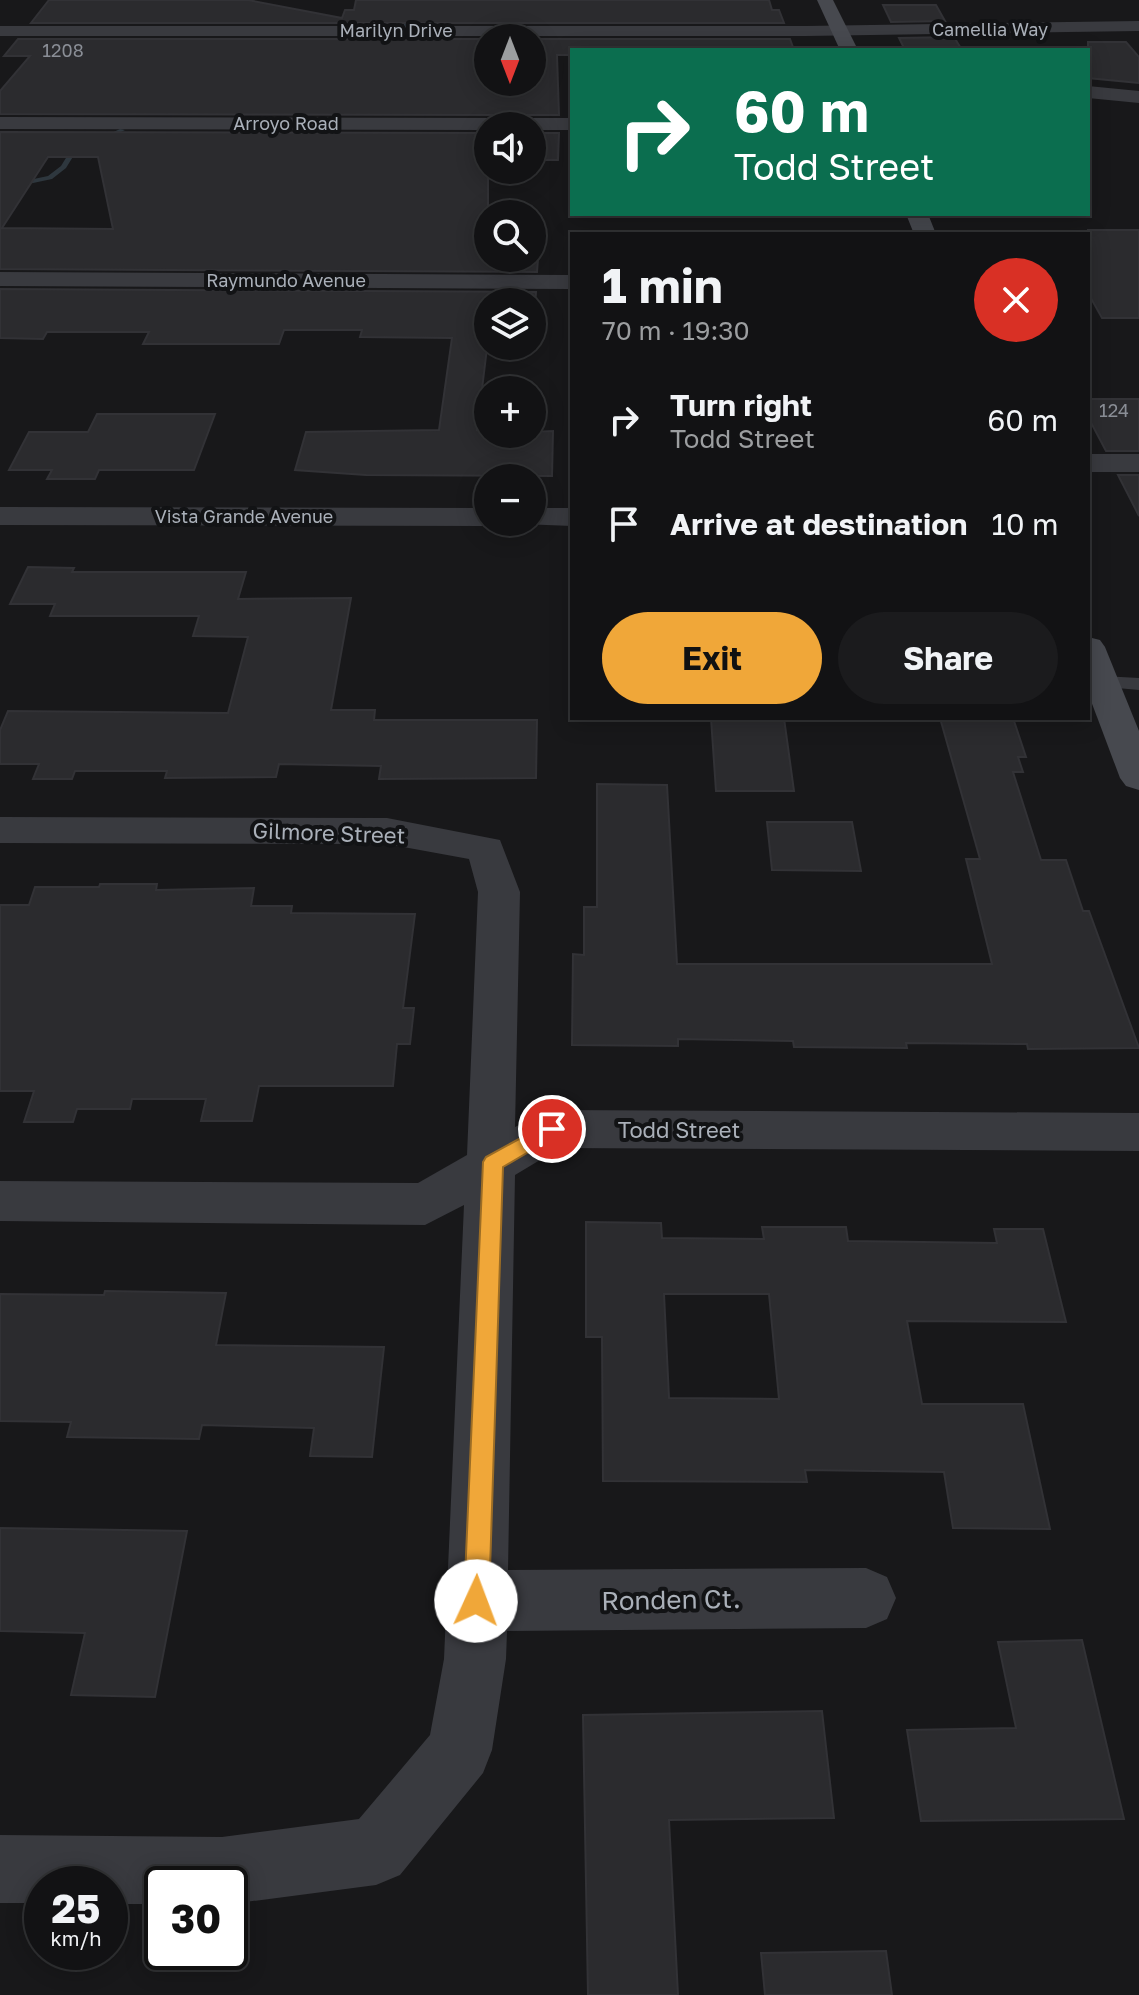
<!DOCTYPE html>
<html lang="en">
<head>
<meta charset="utf-8">
<style>
  body { margin:0; font-family:"Golos Text",sans-serif; background:#1b1b1d; color:#f1f3f6; height:100vh; display:flex; flex-direction:column; font-size:30px; white-space:nowrap }
  * { box-sizing:border-box; margin:0 }
  p { font-size:26px; color:#9c9ea0 }
  .icon { flex:none; width:44px; height:44px; fill:none; stroke:currentColor; stroke-width:2; stroke-linecap:round; stroke-linejoin:round }
  .map { position:relative; flex:1; overflow:hidden }
  .panel { position:absolute; left:570px; top:232px; width:520px; height:488px; display:flex; flex-direction:column; background:#121214; border-radius:0px; box-shadow:0 4px 20px #0003,0 0 0 2px #313234 }
  .panel>* { flex:none }
  .hud { position:absolute; left:570px; top:48px; width:520px; height:168px; border-radius:0px; box-shadow:0 4px 20px #0003,0 0 0 2px #313234; background:#0b6e4f; color:#fff; overflow:hidden }
  .needle { width:52px; rotate:180deg }
  .fabs { position:absolute; left:474px; top:24px; display:grid; gap:16px }
  .fabs a { display:grid; place-items:center; width:72px; height:72px; border-radius:50%; background:#121214; box-shadow:0 4px 20px #0003,0 0 0 2px #313234; font-size:40px }
  .speed { position:absolute; left:24px; top:1866px; display:flex; gap:16px; font-size:40px; font-weight:700; text-align:center }
  .speed>* { display:grid; place-content:center; width:104px; height:104px; border-radius:50%; background:#121214; box-shadow:0 4px 20px #0003,0 0 0 2px #313234; line-height:1 }
  .speed small { font-size:20px; font-weight:400 }
  .speed .limit { border:4px solid #111; border-radius:12px; background:#fff; color:#111 }
  .pin { position:absolute; display:grid; place-items:center; width:68px; height:68px; color:#fff; margin:-34px; border:4px solid #fff; border-radius:50%; box-shadow:0 2px 8px #0007 }
  .me { position:absolute; width:88px; margin:-44px; rotate:2deg; stroke-linejoin:round; filter:drop-shadow(0 0 6px #0008) }
  .turn { display:flex; align-items:center; gap:28px; height:168px; padding:0 32px; font-size:36px }
  .turn .icon { width:104px; height:104px; stroke-width:2.5 }
  .turn b { display:block; font-size:56px; line-height:68px }
  .round { display:grid; place-items:center; flex:none; width:84px; height:84px; border-radius:42px; background:#1b1b1d }
  .headline { display:flex; align-items:center; justify-content:space-between; height:136px; padding:0 32px }
  h1 { font-size:48px; font-weight:700; line-height:60px }
  .button { display:flex; gap:16px; margin-top:auto; padding:16px 32px }
  .button a { flex:1; height:92px; border-radius:48px; background:#f0a739; color:#111; font-size:32px; font-weight:700; line-height:92px; text-align:center }
  .button a+a { background:#1b1b1d; color:#f1f3f6 }
  ul { padding:0; list-style:none }
  li { display:flex; align-items:center; gap:24px; height:104px; padding:0 32px }
  li div { flex:1 }
  li b { display:block; font-size:30px }
  li em { font-style:normal }
  .map>svg:first-child { display:block }
</style>
</head>
<body>
<div class="map">
<svg width="1139" height="1995" viewBox="0 0 1139 1995">
  <rect width="100%" height="100%" fill="#18181a"/>
  <g fill="none" stroke-linecap="round" stroke-linejoin="round">
    <g fill="#2e373e" fill-rule="evenodd">
      <path d="M 424,0 L 430,0 L 433,10 L 408,26 L 404,26 L 404,24 L 428,9 Z"/>
      <path d="M 120,129 L 125,130 L 74,155 L 66,168 L 52,179 L 0,190 L 0,186 L 48,176 L 61,166 L 69,153 Z"/>
    </g>
  </g>
  <g fill="#2b2b2e" stroke="#323236" stroke-width="2" fill-rule="evenodd">
    <path d="M 49,0 L 248,0 L 342,18 L 345,10 L 354,10 L 356,0 L 769,0 L 772,10 L 779,10 L 784,23 L 31,23 Z"/>
    <path d="M 883,5 L 936,5 L 945,21 L 891,22 Z"/>
    <path d="M 954,37 L 962,50 L 905,50 L 899,38 Z"/>
    <path d="M 18,39 L 488,39 L 488,82 L 532,82 L 532,39 L 790,39 L 794,50 L 572,50 L 572,55 L 557,55 L 559,115 L 0,114 L 0,91 L 30,56 L 4,56 Z"/>
    <path d="M 1088,42 L 1126,42 L 1139,57 L 1139,83 L 1088,78 Z"/>
    <path d="M 0,132 L 488,133 L 488,258 L 532,258 L 532,234 L 540,234 L 537,272 L 0,269 ZM 48,157 L 98,157 L 113,229 L 2,228 Z"/>
    <path d="M 532,133 L 559,133 L 558,160 L 532,160 Z"/>
    <path d="M 1088,230 L 1139,230 L 1139,318 L 1102,318 L 1088,293 Z"/>
    <path d="M 0,289 L 536,292 L 532,348 L 487,348 L 477,430 L 488,430 L 488,434 L 553,431 L 552,476 L 366,475 L 295,470 L 306,432 L 439,430 L 452,338 L 360,337 L 362,330 L 284,330 L 279,344 L 143,344 L 149,332 L 47,332 L 43,339 L 0,338 ZM 488,302 L 532,302 L 532,346 L 488,346 Z"/>
    <path d="M 1088,399 L 1139,399 L 1139,451 L 1106,451 L 1088,417 Z"/>
    <path d="M 97,414 L 215,414 L 194,470 L 99,470 L 95,479 L 47,479 L 52,470 L 9,470 L 29,432 L 88,432 Z"/>
    <path d="M 1118,475 L 1139,475 L 1139,516 Z"/>
    <path d="M 28,567 L 74,568 L 72,572 L 246,572 L 238,599 L 351,598 L 331,710 L 375,710 L 374,720 L 537,720 L 536,778 L 379,779 L 381,766 L 279,764 L 276,777 L 165,778 L 167,771 L 75,771 L 72,779 L 33,779 L 39,764 L 0,764 L 0,730 L 8,711 L 228,713 L 248,637 L 193,636 L 199,616 L 50,616 L 55,604 L 10,604 Z"/>
    <path d="M 711,718 L 784,718 L 794,791 L 716,791 Z"/>
    <path d="M 940,718 L 1013,718 L 1026,757 L 1018,757 L 1023,772 L 1013,772 L 1041,860 L 1066,860 L 1083,911 L 1089,911 L 1139,1048 L 1028,1049 L 1027,1044 L 906,1043 L 907,1048 L 794,1047 L 793,1041 L 678,1039 L 678,1046 L 572,1045 L 573,954 L 584,955 L 584,907 L 597,907 L 597,784 L 667,785 L 677,964 L 992,964 L 966,859 L 980,859 Z"/>
    <path d="M 767,822 L 852,822 L 861,871 L 772,870 Z"/>
    <path d="M 100,884 L 157,884 L 156,890 L 254,888 L 251,906 L 292,906 L 291,913 L 415,914 L 403,1008 L 414,1008 L 410,1044 L 397,1044 L 393,1086 L 259,1086 L 252,1121 L 201,1121 L 206,1099 L 132,1099 L 130,1109 L 77,1109 L 73,1122 L 24,1122 L 34,1091 L 0,1091 L 0,905 L 29,905 L 35,887 L 99,887 Z"/>
    <path d="M 586,1222 L 661,1223 L 662,1238 L 764,1239 L 762,1227 L 846,1227 L 848,1241 L 997,1243 L 994,1229 L 1043,1229 L 1066,1322 L 907,1321 L 922,1404 L 1023,1404 L 1050,1529 L 953,1528 L 944,1472 L 805,1470 L 807,1482 L 603,1481 L 602,1337 L 586,1337 ZM 664,1294 L 769,1294 L 779,1399 L 669,1398 Z"/>
    <path d="M 105,1291 L 226,1293 L 216,1345 L 384,1347 L 372,1457 L 310,1456 L 314,1428 L 202,1425 L 199,1439 L 67,1437 L 71,1422 L 0,1421 L 0,1294 L 104,1295 Z"/>
    <path d="M 0,1528 L 187,1531 L 155,1697 L 71,1695 L 85,1633 L 0,1631 Z"/>
    <path d="M 1082,1640 L 1124,1819 L 921,1821 L 907,1730 L 1016,1728 L 998,1642 Z"/>
    <path d="M 822,1711 L 834,1818 L 669,1820 L 678,1995 L 588,1995 L 583,1715 Z"/>
    <path d="M 886,1951 L 892,1995 L 765,1995 L 761,1953 Z"/>
  </g>
  <g fill="none" stroke-linecap="round" stroke-linejoin="round">
    <path fill="#393a3f" fill-rule="evenodd" d="M 1102,676 L 1139,678 L 1139,690 L 1095,686 L 1092,682 Z"/>
    <g fill="#393a3f" fill-rule="evenodd">
      <path d="M 1139,21 L 1139,31 L 806,36 L 0,36 L 0,26 L 806,26 Z"/>
      <path d="M 1088,86 L 1139,91 L 1139,103 L 1088,98 Z"/>
      <path d="M 0,117 L 572,118 L 572,130 L 532,130 L 532,126 L 488,126 L 488,130 L 0,129 Z"/>
      <path d="M 0,272 L 572,275 L 572,289 L 0,286 Z"/>
      <rect x="1088" y="454" width="51" height="18"/>
      <path d="M 0,507 L 488,508 L 488,522 L 500,522 L 488,526 L 0,525 Z"/>
      <path d="M 532,508 L 572,508 L 572,526 L 521,524 L 532,522 Z"/>
      <path d="M 0,817 L 387,818 L 500,840 L 520,892 L 515,1127 L 552,1110 L 1139,1113 L 1139,1151 L 560,1148 L 515,1175 L 508,1570 L 866,1568 L 887,1577 L 896,1598 L 887,1619 L 866,1628 L 507,1631 L 506,1659 L 492,1750 L 483,1773 L 400,1875 L 376,1885 L 230,1904 L 230,1884 L 162,1884 L 162,1904 L 110,1904 L 110,1884 L 42,1884 L 42,1903 L 0,1903 L 0,1835 L 222,1837 L 359,1819 L 430,1735 L 444,1659 L 464,1205 L 425,1225 L 0,1221 L 0,1181 L 418,1183 L 467,1155 L 478,892 L 469,859 L 387,844 L 0,843 Z"/>
    </g>
    <g fill="#47494f" fill-rule="evenodd">
      <path d="M 817,0 L 833,0 L 858,50 L 840,50 Z"/>
      <path d="M 906,214 L 928,214 L 936,234 L 914,234 Z"/>
      <path d="M 1088,637 L 1100,640 L 1105,647 L 1139,731 L 1139,790 L 1126,786 L 1120,778 L 1088,693 Z"/>
    </g>
  </g>
  <path fill="#f0a739" stroke="#9c6d25" stroke-width="2" d="M 552,1121 L 559,1123 L 562,1129 L 559,1134 L 503,1167 L 489,1601 L 485,1609 L 476,1613 L 468,1609 L 464,1601 L 483,1162 L 486,1157 Z"/>
  <g text-anchor="middle" stroke-width="8" stroke-linejoin="round" paint-order="stroke">
    <g font-size="18" fill="#aab0b9" stroke="#121315">
      <text x="990" y="36">Camellia Way</text>
      <text x="396" y="37">Marilyn Drive</text>
      <text x="286" y="130">Arroyo Road</text>
      <text x="286" y="287">Raymundo Avenue</text>
      <text x="244" y="523">Vista Grande Avenue</text>
    </g>
    <g font-size="18" fill="#8a8e96">
      <text x="63" y="57">1208</text>
      <text x="1114" y="417">124</text>
    </g>
    <g font-size="22" fill="#aab0b9" stroke="#121315">
      <text transform="translate(329 833) rotate(2)" y="8">Gilmore Street</text>
      <text x="679" y="1138">Todd Street</text>
    </g>
    <g font-size="26" fill="#aab0b9" stroke="#121315">
      <text transform="translate(671 1600) rotate(-1)" y="9">Ronden Ct.</text>
    </g>
  </g>
</svg>
<div class="fabs">
<a><svg class="needle" viewBox="-14 -14 28 28"><path d="M0-13l5 13h-10z" fill="#e53935"/><path d="M0 13l5-13h-10z" fill="#9c9ea0"/></svg></a>
<a><svg class="icon" aria-label="sound" viewBox="0 0 24 24"><path d="M4 9h4l5-4v14l-5-4H4zM17 9q2 3 0 6"/></svg></a>
<a><svg class="icon" aria-label="search" viewBox="0 0 24 24"><circle cx="10" cy="10" r="6"/><path d="M15 15l6 6"/></svg></a>
<a><svg class="icon" aria-label="layers" viewBox="0 0 24 24"><path d="M12 4l9 5-9 5-9-5zM3 14l9 5 9-5"/></svg></a>
<a>+</a>
<a>−</a>
</div>
<div class="speed"><div>25<small>km/h</small></div><div class="limit">30</div></div>
<div class="pin" style="left:552px;top:1129px;background:#d93025"><svg class="icon" aria-label="arrive" viewBox="0 0 24 24"><path d="M6 21V4h12l-3 4 3 4H6"/></svg></div>
<svg class="me" style="left:476px;top:1601px" viewBox="-20 -20 40 40"><circle r="19" fill="#fff"/><path d="M0-13L10 11 0 6-10 11z" fill="#f0a739"/></svg>
<div class="hud">
<div class="turn"><svg class="icon" aria-label="right" viewBox="0 0 24 24"><path d="M7 20v-9h11M14 6l5 5-5 5"/></svg><div><b>60 m</b>Todd Street</div></div>
</div>
<section class="panel">
<div class="headline"><div><h1>1 min</h1><p>70 m · 19:30</p></div><a class="round" style="background:#d93025;color:#fff"><svg class="icon" aria-label="close" viewBox="0 0 24 24"><path d="M6 6l12 12M18 6L6 18"/></svg></a></div>
<ul>
<li><svg class="icon" aria-label="right" viewBox="0 0 24 24"><path d="M7 20v-9h11M14 6l5 5-5 5"/></svg><div><b>Turn right</b><p>Todd Street</p></div><em>60 m</em></li>
<li><svg class="icon" aria-label="arrive" viewBox="0 0 24 24"><path d="M6 21V4h12l-3 4 3 4H6"/></svg><div><b>Arrive at destination</b></div><em>10 m</em></li>
</ul>
<div class="button"><a>Exit</a><a>Share</a></div>
</section>
</div>
</body>
</html>
